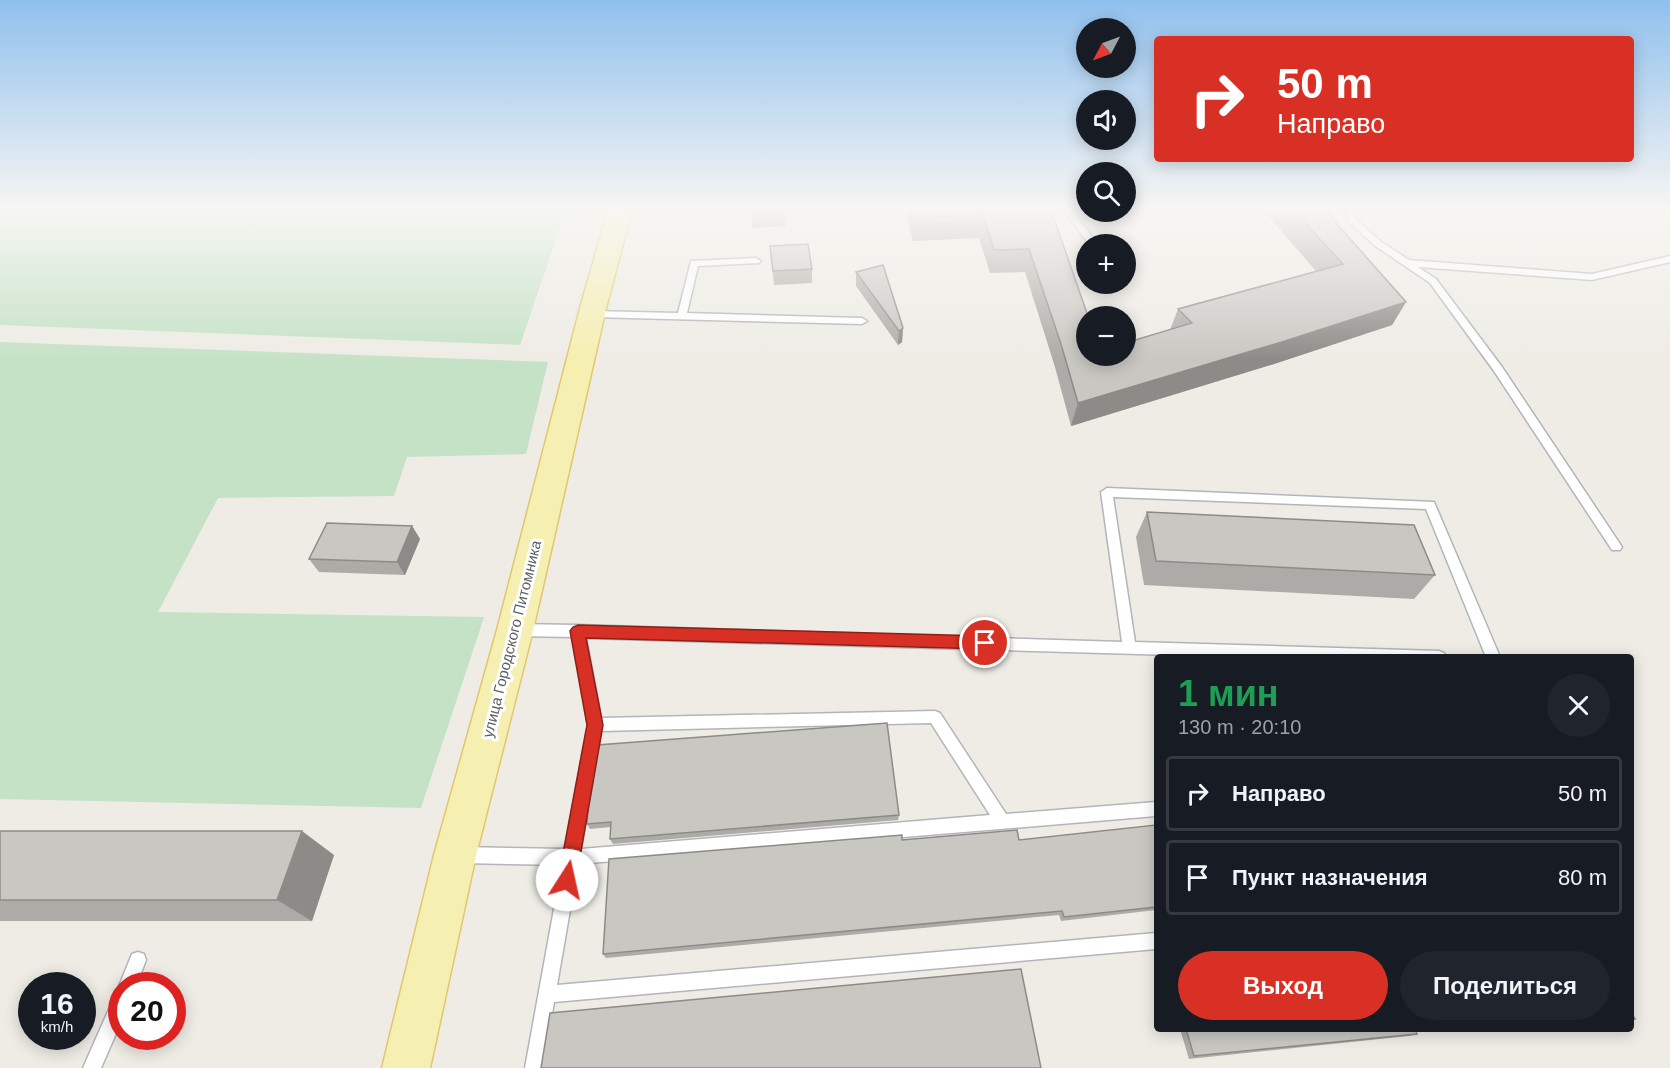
<!DOCTYPE html>
<html lang="ru">
<head>
<meta charset="utf-8">
<style>
  body { margin:0; font-family:Arial,sans-serif; background:#20242c; color:#f1f3f6; height:100vh; display:flex; flex-direction:column; font-size:22px; white-space:nowrap }
  * { box-sizing:border-box; margin:0 }
  p { font-size:20px; color:#9ea1a6 }
  .icon { flex:none; width:33px; height:33px; fill:none; stroke:currentColor; stroke-width:2; stroke-linecap:round; stroke-linejoin:round }
  .map { position:relative; flex:1; overflow:hidden }
  .side { position:absolute; left:1154px; top:654px; width:480px; height:378px; display:flex; flex-direction:column; background:#171b24; border-radius:6px; box-shadow:0 3px 15px #0003 }
  .side>* { flex:none }
  .guide { position:absolute; left:1154px; top:36px; width:480px; height:126px; border-radius:6px; box-shadow:0 3px 15px #0003; background:#d93025; color:#fff; overflow:hidden }
  .needle { width:39px; rotate:229deg }
  .controls { position:absolute; left:1076px; top:18px; display:grid; gap:12px }
  .controls a { display:grid; place-items:center; width:60px; height:60px; border-radius:50%; background:#171b24; box-shadow:0 3px 15px #0003; font-size:30px }
  .speed { position:absolute; left:18px; top:972px; display:flex; gap:12px; font-size:30px; font-weight:700; text-align:center }
  .speed>* { display:grid; place-content:center; width:78px; height:78px; border-radius:50%; background:#171b24; box-shadow:0 3px 15px #0003; line-height:1 }
  .speed small { font-size:15px; font-weight:400 }
  .speed .limit { border:9px solid #d22; background:#fff; color:#111 }
  .pin { position:absolute; display:grid; place-items:center; width:51px; height:51px; color:#fff; margin:-26px; border:3px solid #fff; border-radius:50%; box-shadow:0 2px 6px #0007 }
  .me { position:absolute; width:66px; margin:-33px; rotate:10deg; stroke-linejoin:round; filter:drop-shadow(0 0 4px #0008) }
  .turn { display:flex; align-items:center; gap:21px; height:126px; padding:0 24px; font-size:27px }
  .turn .icon { width:78px; height:78px; stroke-width:2.5 }
  .turn b { display:block; font-size:42px; line-height:51px }
  .round { display:grid; place-items:center; flex:none; width:63px; height:63px; border-radius:32px; background:#20242c }
  .head { display:flex; align-items:center; justify-content:space-between; height:102px; padding:0 24px }
  h1 { font-size:36px; font-weight:700; line-height:45px; color:#1e9e55 }
  .button { display:flex; gap:12px; margin-top:auto; padding:12px 24px }
  .button a { flex:1; height:69px; border-radius:36px; background:#d93025; color:#fff; font-size:24px; font-weight:700; line-height:69px; text-align:center }
  .button a+a { background:#20242c; color:#f1f3f6 }
  ul { padding:0; list-style:none }
  li { display:flex; align-items:center; gap:18px; height:75px; margin:0 12px 9px; padding:0 12px; border:3px solid #363941; border-radius:6px }
  li div { flex:1 }
  li b { display:block; font-size:22px }
  li em { font-style:normal }
  .map>svg:first-child { display:block }
</style>
</head>
<body>
<div class="map">
<svg width="1670" height="1068" viewBox="0 0 1670 1068">
  <rect width="100%" height="100%" fill="#eeece5"/>
  <g fill="#c5e2c6">
    <path d="M 0,210 L 566,210 L 520,345 L 0,325 Z"/>
    <path d="M 0,342 L 548,362 L 526,454 L 407,457 L 394,496 L 218,498 L 158,612 L 484,617 L 421,808 L 0,799 Z"/>
  </g>
  <g fill="none" stroke-linecap="round" stroke-linejoin="round">
    <defs>
      <g id="lane">
        <path d="M 1063,210 L 1072,210 L 1097,244 L 1089,244 Z"/>
        <path d="M 1345,210 L 1353,210 L 1355,218 L 1380,241 L 1409,260 L 1592,274 L 1670,256 L 1670,262 L 1592,280 L 1418,267 L 1436,279 L 1502,367 L 1622,547 L 1620,550 L 1612,550 L 1494,371 L 1430,283 L 1374,245 L 1348,221 Z"/>
        <path d="M 756,258 L 761,261 L 759,263 L 698,266 L 687,313 L 862,318 L 867,321 L 862,324 L 592,317 L 587,314 L 592,311 L 678,313 L 691,261 Z"/>
        <path d="M 1107,488 L 1434,502 L 1500,657 L 1486,657 L 1426,509 L 1113,497 L 1135,642 L 1439,651 L 1444,653 L 1446,657 L 1243,657 L 586,638 L 601,718 L 935,711 L 940,713 L 1006,814 L 1156,802 L 1156,816 L 578,864 L 557,985 L 1156,933 L 1156,949 L 554,1002 L 543,1068 L 525,1068 L 562,865 L 461,863 L 456,860 L 453,855 L 456,850 L 461,847 L 565,849 L 588,725 L 573,637 L 516,636 L 511,634 L 510,630 L 511,626 L 516,624 L 578,625 L 1122,642 L 1101,492 ZM 931,723 L 990,815 L 581,849 L 601,731 Z"/>
        <path d="M 138,952 L 144,954 L 146,960 L 136,986 L 122,986 L 122,1020 L 101,1068 L 83,1068 L 116,993 L 121,991 L 119,986 L 132,954 Z"/>
      </g>
      <path id="primary" d="M 608,210 L 632,210 L 606,308 L 533,630 L 476,855 L 430,1068 L 382,1068 L 434,855 L 497,630 L 580,308 Z"/>
    </defs>
    <use href="#lane" stroke="#b2b5b9" stroke-width="3"/>
    <use href="#primary" stroke="#e2c76a" stroke-width="3"/>
    <use href="#lane" fill="#fff" fill-rule="evenodd"/>
    <use href="#primary" fill="#f6efb2" fill-rule="evenodd"/>
  </g>
  <g fill="#adaba7">
    <path d="M 751,210 L 785,210 L 786,226 L 752,228 Z"/>
    <path d="M 905,210 L 1051,210 L 1086,356 L 1170,330 L 1178,309 L 1316,271 L 1263,210 L 1328,210 L 1337,224 L 1406,302 L 1392,325 L 1274,364 L 1071,426 L 1055,367 L 1025,272 L 990,273 L 979,238 L 913,241 Z"/>
    <path d="M 1095,212 L 1125,212 L 1102,220 Z"/>
    <path d="M 770,246 L 812,269 L 812,283 L 774,285 Z"/>
    <path d="M 856,272 L 903,328 L 902,342 L 898,345 L 856,286 Z"/>
    <path d="M 1147,512 L 1435,575 L 1414,599 L 1144,585 L 1136,537 Z"/>
    <path d="M 412,526 L 420,539 L 405,575 L 319,572 L 309,559 Z"/>
    <path d="M 589,791 L 899,815 L 898,820 L 613,844 L 610,839 L 611,827 L 590,829 L 587,824 Z"/>
    <path d="M 1156,825 L 1156,910 L 1061,921 L 1059,915 L 606,958 L 603,954 L 902,840 L 1019,840 Z"/>
    <path d="M 0,831 L 334,855 L 312,921 L 0,921 Z"/>
    <path d="M 1180,1029 L 1415,1029 L 1417,1034 L 1409,1036 L 1189,1059 Z"/>
  </g>
  <g fill="#8d8b88">
    <path d="M 1125,210 L 1152,210 L 1102,220 L 1105,212 L 1125,212 Z"/>
    <path d="M 1406,302 L 1392,325 L 1274,364 L 1071,426 L 1078,403 Z"/>
    <path d="M 903,328 L 902,342 L 898,345 L 899,331 Z"/>
    <path d="M 412,526 L 420,539 L 405,575 L 397,562 Z"/>
    <path d="M 302,831 L 334,855 L 312,921 L 277,900 Z"/>
  </g>
  <g fill="#c9c7c2" stroke="#8d8b88" stroke-width="1.5">
    <path d="M 751,210 L 785,210 L 785,212 L 751,214 Z"/>
    <path d="M 913,210 L 1051,210 L 1088,316 L 1086,316 L 1086,356 L 1125,356 L 1125,343 L 1192,323 L 1178,309 L 1343,264 L 1293,210 L 1328,210 L 1337,224 L 1406,302 L 1285,341 L 1078,403 L 1061,344 L 1029,249 L 994,250 L 983,214 L 915,218 Z"/>
    <path d="M 808,244 L 812,269 L 773,271 L 770,246 Z"/>
    <path d="M 883,265 L 903,328 L 899,331 L 856,272 Z"/>
    <path d="M 1147,512 L 1414,525 L 1435,575 L 1156,561 Z"/>
    <path d="M 327,523 L 412,526 L 397,562 L 309,559 Z"/>
    <path d="M 887,723 L 899,815 L 610,839 L 611,822 L 587,824 L 589,791 L 597,745 Z"/>
    <path d="M 1156,825 L 1156,907 L 1064,917 L 1062,911 L 603,954 L 609,859 L 902,835 L 902,840 L 1017,830 L 1019,840 Z"/>
    <path d="M 0,831 L 302,831 L 277,900 L 0,900 Z"/>
    <path d="M 1021,969 L 1041,1068 L 541,1068 L 550,1013 Z"/>
    <path d="M 1630,1011 L 1635,1019 L 1630,1019 Z"/>
    <path d="M 1186,1029 L 1415,1029 L 1417,1034 L 1194,1056 Z"/>
  </g>
  <linearGradient id="sky" x2="0" y2="1"><stop stop-color="#90c0ee"/><stop offset="0.58" stop-color="#f7f6f3"/><stop offset="1" stop-color="#f7f6f3" stop-opacity="0"/></linearGradient>
  <rect width="1670" height="360" fill="url(#sky)"/>
  <path fill="#d93025" stroke="#8d1f18" stroke-width="1.5" d="M 578,625 L 985,636 L 990,638 L 992,643 L 990,647 L 985,649 L 586,638 L 603,725 L 576,880 L 573,886 L 567,888 L 561,886 L 558,880 L 587,725 L 570,631 L 573,627 Z"/>
  <g text-anchor="middle" stroke-width="6" stroke-linejoin="round" paint-order="stroke">
    <g font-size="15" fill="#5d6064" stroke="#fff">
      <text transform="translate(512 639) rotate(-76)" y="5">улица Городского Питомника</text>
    </g>
  </g>
</svg>
<div class="controls">
<a><svg class="needle" viewBox="-14 -14 28 28"><path d="M0-13l5 13h-10z" fill="#e53935"/><path d="M0 13l5-13h-10z" fill="#9ea1a6"/></svg></a>
<a><svg class="icon" aria-label="sound" viewBox="0 0 24 24"><path d="M4 9h4l5-4v14l-5-4H4zM17 9q2 3 0 6"/></svg></a>
<a><svg class="icon" aria-label="search" viewBox="0 0 24 24"><circle cx="10" cy="10" r="6"/><path d="M15 15l6 6"/></svg></a>
<a>+</a>
<a>−</a>
</div>
<div class="speed"><div>16<small>km/h</small></div><div class="limit">20</div></div>
<div class="pin" style="left:985px;top:643px;background:#d93025"><svg class="icon" aria-label="arrive" viewBox="0 0 24 24"><path d="M6 21V4h12l-3 4 3 4H6"/></svg></div>
<svg class="me" style="left:567px;top:880px" viewBox="-20 -20 40 40"><circle r="19" fill="#fff"/><path d="M0-13L10 11 0 6-10 11z" fill="#d93025"/></svg>
<div class="guide">
<div class="turn"><svg class="icon" aria-label="right" viewBox="0 0 24 24"><path d="M7 20v-9h11M14 6l5 5-5 5"/></svg><div><b>50 m</b>Направо</div></div>
</div>
<section class="side">
<div class="head"><div><h1>1 мин</h1><p>130 m · 20:10</p></div><a class="round"><svg class="icon" aria-label="close" viewBox="0 0 24 24"><path d="M6 6l12 12M18 6L6 18"/></svg></a></div>
<ul>
<li><svg class="icon" aria-label="right" viewBox="0 0 24 24"><path d="M7 20v-9h11M14 6l5 5-5 5"/></svg><div><b>Направо</b></div><em>50 m</em></li>
<li><svg class="icon" aria-label="arrive" viewBox="0 0 24 24"><path d="M6 21V4h12l-3 4 3 4H6"/></svg><div><b>Пункт назначения</b></div><em>80 m</em></li>
</ul>
<div class="button"><a>Выход</a><a>Поделиться</a></div>
</section>
</div>
</body>
</html>
